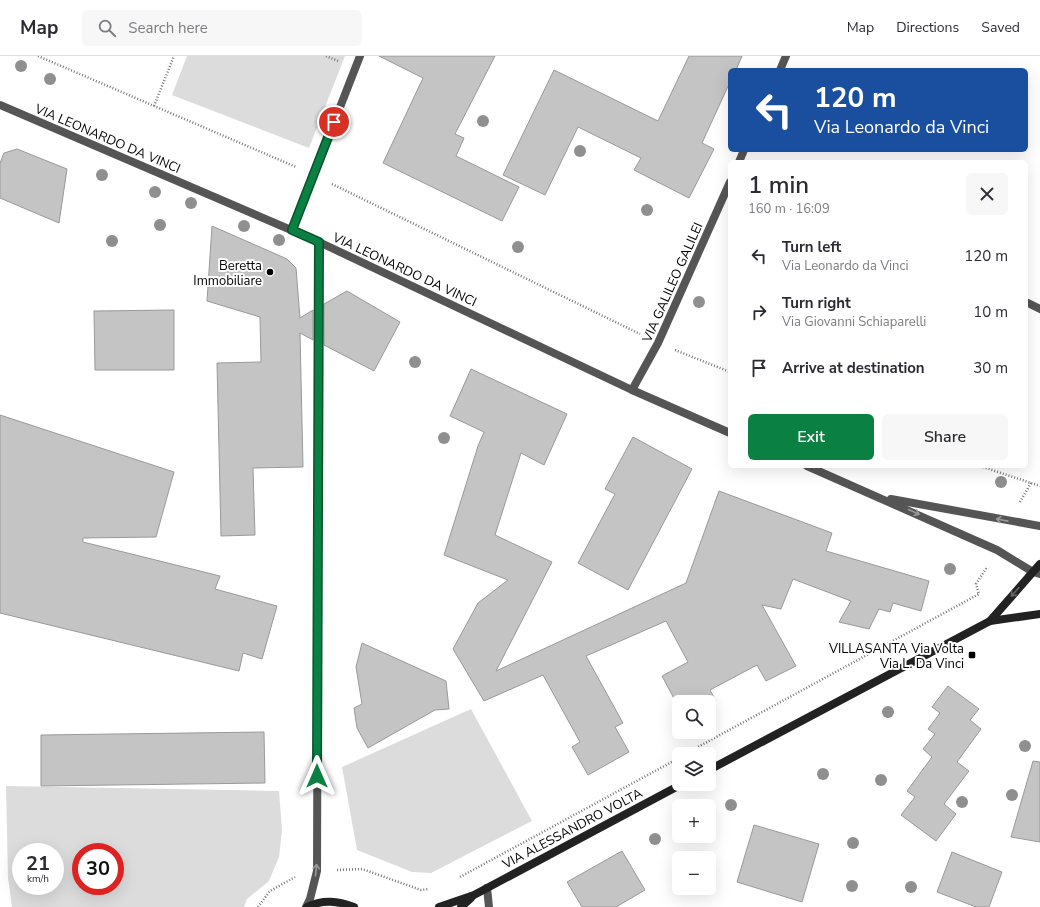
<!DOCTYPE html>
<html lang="en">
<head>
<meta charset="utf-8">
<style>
  body { margin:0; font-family:"Nunito Sans",sans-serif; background:#f7f7f7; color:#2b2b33; height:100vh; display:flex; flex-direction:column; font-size:15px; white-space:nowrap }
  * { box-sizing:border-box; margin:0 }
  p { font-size:13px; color:#7c7c81 }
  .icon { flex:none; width:22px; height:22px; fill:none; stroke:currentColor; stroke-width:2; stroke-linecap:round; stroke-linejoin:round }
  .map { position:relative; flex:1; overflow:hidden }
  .sheet { position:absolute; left:728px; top:104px; width:300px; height:308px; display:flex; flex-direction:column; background:#fff; border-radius:6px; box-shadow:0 4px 16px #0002 }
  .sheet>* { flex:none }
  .banner { position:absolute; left:728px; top:12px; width:300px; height:84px; border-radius:6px; box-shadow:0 4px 16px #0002; background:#1a4fa0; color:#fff; overflow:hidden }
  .fabs { position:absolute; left:672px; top:639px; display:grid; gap:8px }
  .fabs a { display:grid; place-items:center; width:44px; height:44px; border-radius:6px; background:#fff; box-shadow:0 4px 16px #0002; font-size:20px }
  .speed { position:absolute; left:12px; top:787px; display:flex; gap:8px; font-size:20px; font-weight:700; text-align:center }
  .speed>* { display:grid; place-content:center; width:52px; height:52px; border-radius:50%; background:#fff; box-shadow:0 4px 16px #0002; line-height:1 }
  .speed small { font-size:10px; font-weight:400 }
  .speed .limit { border:6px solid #d22; background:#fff; color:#111 }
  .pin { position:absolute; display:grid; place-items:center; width:34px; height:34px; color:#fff; margin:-17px; border:2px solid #fff; border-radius:50%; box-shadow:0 1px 4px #0007 }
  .me { position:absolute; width:44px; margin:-22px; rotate:0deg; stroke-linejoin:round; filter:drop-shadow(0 0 3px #0008) }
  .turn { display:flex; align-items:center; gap:14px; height:84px; padding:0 20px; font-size:18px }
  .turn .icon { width:52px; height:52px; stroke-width:2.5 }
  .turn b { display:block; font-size:28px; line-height:34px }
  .round { display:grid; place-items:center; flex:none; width:42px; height:42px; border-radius:6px; background:#f7f7f7 }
  .overview { display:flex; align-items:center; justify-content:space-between; height:68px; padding:0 20px }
  h1 { font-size:24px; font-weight:600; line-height:30px }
  .action { display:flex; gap:8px; margin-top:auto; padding:8px 20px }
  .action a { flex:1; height:46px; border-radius:6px; background:#0b8043; color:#fff; font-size:16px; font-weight:600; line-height:46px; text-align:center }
  .action a+a { background:#f7f7f7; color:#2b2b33 }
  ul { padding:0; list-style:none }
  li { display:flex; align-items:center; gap:12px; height:56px; padding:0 20px }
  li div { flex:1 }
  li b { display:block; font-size:15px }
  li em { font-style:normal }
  header { display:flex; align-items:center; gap:24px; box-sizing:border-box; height:56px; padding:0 20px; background:#fff; border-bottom:1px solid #e1e1e2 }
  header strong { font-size:19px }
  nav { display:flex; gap:22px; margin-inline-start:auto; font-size:14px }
  .search { width:280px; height:36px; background:#f7f7f7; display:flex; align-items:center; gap:10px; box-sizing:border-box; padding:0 14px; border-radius:6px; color:#7c7c81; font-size:15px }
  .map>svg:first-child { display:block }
</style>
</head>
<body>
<header>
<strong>Map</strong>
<div class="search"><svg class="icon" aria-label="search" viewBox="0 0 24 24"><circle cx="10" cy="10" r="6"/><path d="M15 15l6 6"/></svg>Search here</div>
<nav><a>Map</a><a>Directions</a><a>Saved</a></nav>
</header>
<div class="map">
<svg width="1040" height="851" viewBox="0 0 1040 851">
  <rect width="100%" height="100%" fill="#fff"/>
  <g fill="#dcdcdc" fill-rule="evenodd">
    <path d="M 187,0 L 345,0 L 309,92 L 172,39 Z"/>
    <path d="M 471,653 L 532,765 L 431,817 L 412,816 L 357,794 L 342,711 Z"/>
    <path d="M 6,730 L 279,735 L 282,774 L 279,801 L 269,825 L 247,843 L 244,851 L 12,851 L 8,822 ZM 21,796 L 55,796 L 55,830 L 21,830 ZM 81,796 L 115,796 L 115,830 L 81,830 Z"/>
  </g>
  <g fill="#c4c4c4" stroke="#999">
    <path d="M 379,0 L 495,0 L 455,78 L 464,82 L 456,100 L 519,131 L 502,165 L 383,107 L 423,22 Z"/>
    <path d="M 689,0 L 742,0 L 736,14 L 730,14 L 730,26 L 702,87 L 714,93 L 689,142 L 634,114 L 641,102 L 578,71 L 545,139 L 503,119 L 554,14 L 658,65 Z"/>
    <path d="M 17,93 L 67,113 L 59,167 L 0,142 L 0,107 L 4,97 Z"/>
    <path d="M 212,170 L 287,203 L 296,212 L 300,262 L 313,254 L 313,284 L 300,277 L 303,411 L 253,412 L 255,479 L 221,480 L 217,307 L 261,306 L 260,261 L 207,245 Z"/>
    <path d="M 347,235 L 400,266 L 374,315 L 324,289 L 324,248 Z"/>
    <path d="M 174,254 L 174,314 L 95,314 L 94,255 Z"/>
    <path d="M 471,313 L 567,358 L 544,409 L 521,397 L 495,479 L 552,506 L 496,615 L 686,527 L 719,435 L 832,477 L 826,495 L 929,525 L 921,555 L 893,547 L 890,556 L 879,553 L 869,573 L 839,566 L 851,545 L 793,523 L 781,553 L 762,549 L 796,610 L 766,625 L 757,609 L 710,634 L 716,645 L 709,649 L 709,646 L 679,646 L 679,652 L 662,620 L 688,606 L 666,565 L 586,600 L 623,667 L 615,671 L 629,696 L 588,719 L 572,691 L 580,686 L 543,619 L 484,645 L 453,593 L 478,547 L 508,524 L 444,499 L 478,390 L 484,376 L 450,360 Z"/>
    <path d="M 0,359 L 174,416 L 156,481 L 83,482 L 83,486 L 220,520 L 215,533 L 277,550 L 262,603 L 243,597 L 239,615 L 0,557 Z"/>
    <path d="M 633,381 L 692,413 L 628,534 L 578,507 L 615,438 L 605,433 Z"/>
    <path d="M 362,587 L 446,625 L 449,653 L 435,654 L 368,692 L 357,672 L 354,652 L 362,648 L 356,611 Z"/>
    <path d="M 948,630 L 979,653 L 970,664 L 981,673 L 957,706 L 969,715 L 944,748 L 956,758 L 936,785 L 901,759 L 915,741 L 907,735 L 932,701 L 923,693 L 935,678 L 928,673 L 940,657 L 932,651 Z"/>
    <path d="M 264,676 L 265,727 L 41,730 L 41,679 Z"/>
    <path d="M 1033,705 L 1040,706 L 1040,786 L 1011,781 Z"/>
    <path d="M 754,769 L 819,788 L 802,846 L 737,826 Z"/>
    <path d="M 622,795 L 645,834 L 616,851 L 582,851 L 567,826 Z"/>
    <path d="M 952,796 L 1002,816 L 989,851 L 976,851 L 937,836 Z"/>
  </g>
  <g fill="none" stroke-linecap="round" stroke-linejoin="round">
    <g stroke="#777" stroke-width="2.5" stroke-dasharray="1 2" stroke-linecap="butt">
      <path d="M 38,0 L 296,111"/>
      <path d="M 326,0 L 338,5"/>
      <path d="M 154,50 L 174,0"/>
      <path d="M 332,128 L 640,278"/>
      <path d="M 675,294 L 730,316"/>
      <path d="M 980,410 L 1040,430"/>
      <path d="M 1020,446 L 1031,427"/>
      <path d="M 685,698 L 979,538 L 976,528 L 987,511"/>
      <path d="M 337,814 L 362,813 L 421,834 L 428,833"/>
      <path d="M 460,821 L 679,702"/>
      <path d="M 258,851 L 270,835 L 295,821"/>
    </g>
    <g stroke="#555" stroke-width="8">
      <path d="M 780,14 L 786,0"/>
      <path d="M 739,106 L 744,94"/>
      <path d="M 292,174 L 360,0"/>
      <path d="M 1026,246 L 1040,253"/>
      <path d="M 632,334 L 658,287 L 730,126"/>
      <path d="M 487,832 L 489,851"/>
      <path d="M 306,851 L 310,843 L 317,815 L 319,186"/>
    </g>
    <g stroke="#555" stroke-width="8">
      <path d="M 0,49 L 319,186 L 632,334 L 730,377"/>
      <path d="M 807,410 L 997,494 L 1033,516 L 1040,518"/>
      <path d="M 891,443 L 1040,470"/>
    </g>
    <g stroke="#222" stroke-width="8">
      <path d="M 990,565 L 1040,508"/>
      <path d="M 709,714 L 990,565 L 1040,558"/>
      <path d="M 307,851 C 323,843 338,845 354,851"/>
      <path d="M 439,851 L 474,839 L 682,728"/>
      <path d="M 461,851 L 471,842"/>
    </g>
  </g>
  <g fill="#8f8f8f">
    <circle cx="21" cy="10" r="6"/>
    <circle cx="50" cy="23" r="6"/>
    <circle cx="483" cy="65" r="6"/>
    <circle cx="580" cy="95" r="6"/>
    <circle cx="102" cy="119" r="6"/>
    <circle cx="155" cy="136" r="6"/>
    <circle cx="191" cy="147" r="6"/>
    <circle cx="647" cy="154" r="6"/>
    <circle cx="160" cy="169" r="6"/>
    <circle cx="244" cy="170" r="6"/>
    <circle cx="279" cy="184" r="6"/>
    <circle cx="112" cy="185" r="6"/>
    <circle cx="518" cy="191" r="6"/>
    <circle cx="699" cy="246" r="6"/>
    <circle cx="415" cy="306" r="6"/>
    <circle cx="444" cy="382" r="6"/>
    <circle cx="1001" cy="426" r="6"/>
    <circle cx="950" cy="513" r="6"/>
    <circle cx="888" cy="656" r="6"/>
    <circle cx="1025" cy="690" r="6"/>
    <circle cx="823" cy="718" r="6"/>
    <circle cx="881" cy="724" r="6"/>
    <circle cx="1012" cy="739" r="6"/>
    <circle cx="962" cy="746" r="6"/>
    <circle cx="731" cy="749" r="6"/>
    <circle cx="655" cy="783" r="6"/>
    <circle cx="853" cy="787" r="6"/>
    <circle cx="852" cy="830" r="6"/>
    <circle cx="911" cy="831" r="6"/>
  </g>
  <defs><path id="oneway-shaft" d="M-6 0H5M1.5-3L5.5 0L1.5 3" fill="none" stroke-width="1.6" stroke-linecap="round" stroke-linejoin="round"/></defs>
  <g stroke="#999">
    <use href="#oneway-shaft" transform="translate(914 456) rotate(24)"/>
    <use href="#oneway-shaft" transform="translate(1002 464) rotate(-169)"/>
    <use href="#oneway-shaft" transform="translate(316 814) rotate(-85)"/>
  </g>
  <use stroke="#646464" href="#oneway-shaft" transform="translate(1015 536) rotate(132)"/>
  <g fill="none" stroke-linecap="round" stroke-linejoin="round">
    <defs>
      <path id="route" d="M 317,720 L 319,186 L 292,174 L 334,66"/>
    </defs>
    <use href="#route" stroke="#07532c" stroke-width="10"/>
    <use href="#route" stroke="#0b8043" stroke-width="7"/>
  </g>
  <g fill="#000" stroke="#fff" stroke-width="1.5">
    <circle cx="270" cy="216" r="4"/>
    <rect x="968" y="595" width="8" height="8" rx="2"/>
  </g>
  <g text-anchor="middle" stroke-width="4" stroke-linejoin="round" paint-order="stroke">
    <g font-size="13" fill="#000" stroke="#fff">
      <text transform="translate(108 82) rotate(23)" y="5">VIA LEONARDO DA VINCI</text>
      <text transform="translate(405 213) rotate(25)" y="5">VIA LEONARDO DA VINCI</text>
      <text transform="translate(672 226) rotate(-66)" y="5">VIA GALILEO GALILEI</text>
      <text transform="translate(572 772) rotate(-28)" y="5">VIA ALESSANDRO VOLTA</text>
    </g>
    <g font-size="13" fill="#000" stroke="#fff" text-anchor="end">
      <text x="262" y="214">Beretta<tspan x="262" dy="15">Immobiliare</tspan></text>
      <text x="964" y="597">VILLASANTA Via Volta<tspan x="964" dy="15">Via L. Da Vinci</tspan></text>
    </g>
  </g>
</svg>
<div class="fabs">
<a><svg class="icon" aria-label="search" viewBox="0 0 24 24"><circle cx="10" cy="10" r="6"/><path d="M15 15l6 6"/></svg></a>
<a><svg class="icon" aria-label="layers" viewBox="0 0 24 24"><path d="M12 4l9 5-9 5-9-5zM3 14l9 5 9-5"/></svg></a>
<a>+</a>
<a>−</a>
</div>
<div class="speed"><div>21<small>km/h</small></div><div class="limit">30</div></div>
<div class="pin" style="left:334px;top:66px;background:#d93025"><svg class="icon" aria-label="arrive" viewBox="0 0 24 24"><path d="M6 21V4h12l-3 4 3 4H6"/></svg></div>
<svg class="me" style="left:317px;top:720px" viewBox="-20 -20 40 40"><path d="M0-17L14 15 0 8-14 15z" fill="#0b8043" stroke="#fff" stroke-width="4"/></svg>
<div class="banner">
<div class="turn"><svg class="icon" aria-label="left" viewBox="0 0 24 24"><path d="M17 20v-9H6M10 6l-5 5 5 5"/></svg><div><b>120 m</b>Via Leonardo da Vinci</div></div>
</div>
<section class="sheet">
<div class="overview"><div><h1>1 min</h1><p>160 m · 16:09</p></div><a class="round"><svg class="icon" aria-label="close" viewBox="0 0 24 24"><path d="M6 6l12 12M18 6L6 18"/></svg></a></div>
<ul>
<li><svg class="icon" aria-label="left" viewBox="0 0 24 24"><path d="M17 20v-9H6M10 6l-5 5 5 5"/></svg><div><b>Turn left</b><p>Via Leonardo da Vinci</p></div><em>120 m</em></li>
<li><svg class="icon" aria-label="right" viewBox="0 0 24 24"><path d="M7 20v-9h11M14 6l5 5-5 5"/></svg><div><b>Turn right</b><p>Via Giovanni Schiaparelli</p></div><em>10 m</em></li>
<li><svg class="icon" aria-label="arrive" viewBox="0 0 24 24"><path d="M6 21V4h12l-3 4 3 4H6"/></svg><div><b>Arrive at destination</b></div><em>30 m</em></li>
</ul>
<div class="action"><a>Exit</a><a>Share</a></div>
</section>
</div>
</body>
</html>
